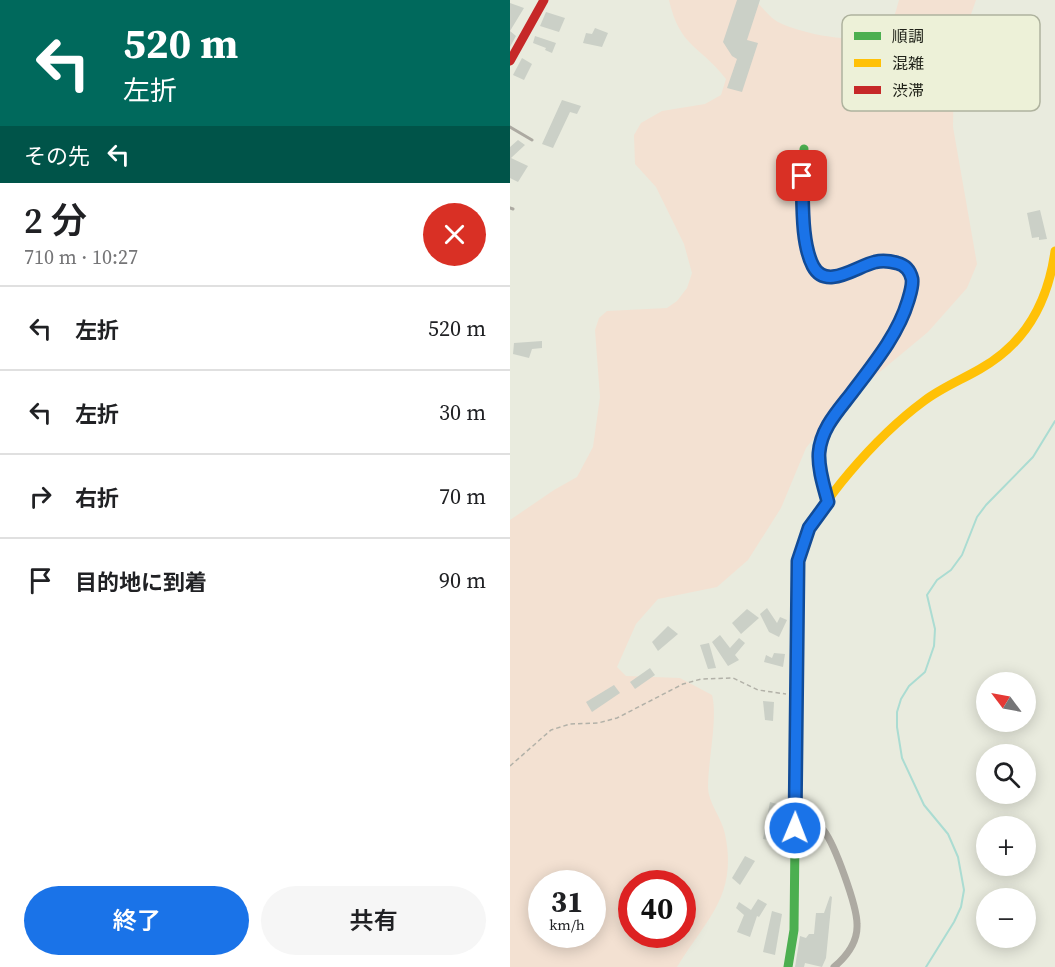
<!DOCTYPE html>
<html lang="ja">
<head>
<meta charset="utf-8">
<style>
  body { margin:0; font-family:"Source Serif 4","Noto Sans JP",serif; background:#f6f6f6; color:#202124; height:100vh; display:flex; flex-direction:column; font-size:22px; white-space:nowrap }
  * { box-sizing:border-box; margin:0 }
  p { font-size:20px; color:#757577 }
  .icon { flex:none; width:33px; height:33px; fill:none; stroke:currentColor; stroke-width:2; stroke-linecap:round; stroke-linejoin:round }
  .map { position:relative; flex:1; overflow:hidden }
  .drawer { display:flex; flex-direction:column; background:#fff; width:510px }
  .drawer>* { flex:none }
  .guide { background:#00695c; color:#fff; overflow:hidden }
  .needle { width:39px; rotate:302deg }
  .tools { position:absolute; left:466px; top:672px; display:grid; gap:12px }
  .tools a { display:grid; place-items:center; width:60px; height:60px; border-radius:50%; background:#fff; box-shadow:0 3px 15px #0003; font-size:30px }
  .speed { position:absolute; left:18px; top:870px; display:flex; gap:12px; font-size:30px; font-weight:700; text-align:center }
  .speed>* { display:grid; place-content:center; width:78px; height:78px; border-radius:50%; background:#fff; box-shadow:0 3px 15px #0003; line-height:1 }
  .speed small { font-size:15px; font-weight:400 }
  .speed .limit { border:9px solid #d22; background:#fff; color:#111 }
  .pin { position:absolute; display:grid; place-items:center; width:51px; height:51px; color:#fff; margin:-26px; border-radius:12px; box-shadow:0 3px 9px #0006 }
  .me { position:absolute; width:66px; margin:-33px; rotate:1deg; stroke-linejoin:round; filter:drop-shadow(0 0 4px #0008) }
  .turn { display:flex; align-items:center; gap:21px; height:126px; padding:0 24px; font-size:27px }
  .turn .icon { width:78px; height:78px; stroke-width:2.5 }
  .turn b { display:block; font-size:42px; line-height:51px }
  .then { display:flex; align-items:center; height:57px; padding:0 24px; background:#0003; gap:12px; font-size:22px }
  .round { display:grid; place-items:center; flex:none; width:63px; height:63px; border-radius:32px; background:#f6f6f6 }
  .head { display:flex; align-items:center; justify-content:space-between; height:102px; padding:0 24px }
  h1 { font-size:36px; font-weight:600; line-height:45px }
  .cta { display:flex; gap:12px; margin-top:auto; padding:12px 24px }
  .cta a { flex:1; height:69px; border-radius:36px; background:#1a73e8; color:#fff; font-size:24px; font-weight:600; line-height:69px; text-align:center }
  .cta a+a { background:#f6f6f6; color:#202124 }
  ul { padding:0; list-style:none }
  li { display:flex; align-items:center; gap:18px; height:84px; padding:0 24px; border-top:2px solid #e0e0e0 }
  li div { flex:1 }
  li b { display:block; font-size:22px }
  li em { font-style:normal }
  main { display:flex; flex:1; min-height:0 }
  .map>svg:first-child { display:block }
</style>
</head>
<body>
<main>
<section class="drawer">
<div class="guide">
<div class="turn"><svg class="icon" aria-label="left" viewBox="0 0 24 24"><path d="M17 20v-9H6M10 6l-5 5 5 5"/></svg><div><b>520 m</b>左折</div></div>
<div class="then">その先<svg class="icon" aria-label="left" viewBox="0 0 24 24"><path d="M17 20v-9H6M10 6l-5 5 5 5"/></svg></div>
</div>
<div class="head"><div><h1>2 分</h1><p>710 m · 10:27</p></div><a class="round" style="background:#d93025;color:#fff"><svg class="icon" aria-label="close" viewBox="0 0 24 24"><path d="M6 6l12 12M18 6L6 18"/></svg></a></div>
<ul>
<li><svg class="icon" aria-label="left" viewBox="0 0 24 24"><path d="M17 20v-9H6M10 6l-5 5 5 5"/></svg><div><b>左折</b></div><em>520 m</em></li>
<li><svg class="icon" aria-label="left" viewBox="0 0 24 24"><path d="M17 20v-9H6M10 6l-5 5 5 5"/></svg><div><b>左折</b></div><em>30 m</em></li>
<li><svg class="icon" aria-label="right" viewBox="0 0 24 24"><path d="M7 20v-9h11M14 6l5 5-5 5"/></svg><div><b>右折</b></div><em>70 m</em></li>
<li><svg class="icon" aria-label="arrive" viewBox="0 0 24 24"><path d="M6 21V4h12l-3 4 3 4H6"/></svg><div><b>目的地に到着</b></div><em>90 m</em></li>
</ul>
<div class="cta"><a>終了</a><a>共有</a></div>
</section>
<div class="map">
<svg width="545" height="967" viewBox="0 0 545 967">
  <rect width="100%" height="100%" fill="#e9ebde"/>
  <path fill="#f3e1d2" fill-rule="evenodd" d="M 159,0 L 245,0 C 252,7 260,18 268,22 C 292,34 354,48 376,29 C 384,22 386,10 389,0 L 466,0 L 444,63 L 443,127 L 467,264 L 457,288 L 418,332 L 330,405 L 296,448 L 271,508 L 238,560 L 207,587 L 148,599 L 126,624 L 107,667 L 116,676 L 170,678 L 202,695 C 208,717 198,761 198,787 C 198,803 212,818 215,834 C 228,896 196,919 167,967 L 0,967 L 0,520 L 44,490 L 67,477 L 83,447 L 90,397 L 85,330 L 89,318 L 97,311 L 157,308 L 167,301 L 177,288 L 182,273 L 174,244 L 146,187 L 125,164 L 124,135 L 131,123 L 152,111 L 195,104 L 211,95 L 216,79 C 190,45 170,48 159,0 ZM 32,884 L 82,884 L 82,934 L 32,934 ZM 122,884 L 172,884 L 172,934 L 122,934 Z"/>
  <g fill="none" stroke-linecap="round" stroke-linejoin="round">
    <path stroke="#abdcd2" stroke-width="2" d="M 416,967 L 444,922 L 451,907 L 454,890 L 448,857 L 438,834 L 414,805 L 392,758 L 387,727 L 387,712 L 391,699 L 399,686 L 415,672 L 424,646 L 425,629 L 417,595 L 427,580 L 441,570 L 452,555 L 467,517 L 476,505 L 523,457 L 545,421"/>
  </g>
  <g fill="#cbd0c7">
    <path d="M 227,0 L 250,0 L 237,40 L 248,43 L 232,92 L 217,88 L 227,59 L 222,56 L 213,42 Z"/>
    <path d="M 0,3 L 14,8 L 0,31 L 6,36 L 0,47 Z"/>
    <path d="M 36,12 L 55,18 L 49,32 L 30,26 Z"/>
    <path d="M 85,28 L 98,33 L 92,47 L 73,43 L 76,33 L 82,34 Z"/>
    <path d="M 25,36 L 46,43 L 42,53 L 35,50 L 36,48 L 23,43 Z"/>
    <path d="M 12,58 L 22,64 L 14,80 L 3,75 Z"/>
    <path d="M 52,100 L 71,106 L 67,114 L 60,112 L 43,148 L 32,144 Z"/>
    <path d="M 8,140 L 15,145 L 1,158 L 18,166 L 8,182 L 0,178 L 0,147 Z"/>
    <path d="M 530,210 L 537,239 L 529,240 L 529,237 L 522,238 L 517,213 Z"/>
    <path d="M 32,341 L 32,348 L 22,349 L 19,358 L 3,354 L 4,343 Z"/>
    <path d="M 257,608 L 267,623 L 270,617 L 277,620 L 269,637 L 259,632 L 250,614 Z"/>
    <path d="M 237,609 L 249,618 L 231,634 L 222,623 Z"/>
    <path d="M 158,626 L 168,634 L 148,651 L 142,642 Z"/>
    <path d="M 210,635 L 220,648 L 229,638 L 235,643 L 225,655 L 229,660 L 218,666 L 202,642 Z"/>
    <path d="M 199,643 L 206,668 L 198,669 L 190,645 Z"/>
    <path d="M 264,653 L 275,654 L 273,667 L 254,662 L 256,655 L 262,658 Z"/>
    <path d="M 140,668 L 145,675 L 125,689 L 120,682 Z"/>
    <path d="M 104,685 L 110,693 L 82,712 L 76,702 Z"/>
    <path d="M 253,701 L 264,702 L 263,721 L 255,720 Z"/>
    <path d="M 260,802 L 270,805 L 266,821 L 271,824 L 266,842 L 253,839 Z"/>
    <path d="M 235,856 L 245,861 L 230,885 L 222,878 Z"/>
    <path d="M 320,896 L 322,897 L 316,958 L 312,967 L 295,963 L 294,967 L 285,967 L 290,936 L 296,938 L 299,934 L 304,934 L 306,913 L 314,913 Z"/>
    <path d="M 248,899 L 257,904 L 249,917 L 247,916 L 240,937 L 227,932 L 234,915 L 226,908 L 229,902 L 241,910 Z"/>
    <path d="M 262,911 L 272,914 L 265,955 L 253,952 Z"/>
  </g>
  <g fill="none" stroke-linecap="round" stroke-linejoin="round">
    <path stroke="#b2b1a8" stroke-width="1.5" stroke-dasharray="4.5 3" stroke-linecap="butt" d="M 0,766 L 41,730 L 60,724 L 88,723 L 107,718 L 173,684 L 191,679 L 223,678 L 248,690 L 276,694"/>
    <g stroke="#adaaa2" stroke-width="3">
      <path d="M 0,127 L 22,140"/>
      <path d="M 0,208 L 3,209"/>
    </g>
    <path stroke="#adaaa2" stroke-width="7" d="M 286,808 C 296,813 307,822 314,831 C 325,845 347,906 347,924 C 348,942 337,956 324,967"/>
    <g stroke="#4caf50" stroke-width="9">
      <path d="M 294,149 C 292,176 286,257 311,274 C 328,285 351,264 368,262 C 431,253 388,327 373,350"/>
      <path d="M 278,967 L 284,930 L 288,560"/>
    </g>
    <g stroke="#ffc107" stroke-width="9">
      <path d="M 318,502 C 314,486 307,469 309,452 C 313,417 354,378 373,350"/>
      <path d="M 288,560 C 299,508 372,432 414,401 C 431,388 451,380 470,369 C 515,344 538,302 545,251"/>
    </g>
    <path stroke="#c62828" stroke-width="9" d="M 0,61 L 34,0"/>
  </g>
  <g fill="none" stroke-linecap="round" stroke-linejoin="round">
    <defs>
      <path id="route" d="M 285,828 L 288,561 L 299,528 L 318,502 C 314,487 308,469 309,453 C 311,429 327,412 341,394 C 362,366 388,335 398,301 C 400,294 403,286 402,279 C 400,270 395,265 387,263 C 380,261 372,260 365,262 C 347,266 316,291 303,266 C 291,243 293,202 292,176"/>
    </defs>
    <use href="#route" stroke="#114b97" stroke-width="15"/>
    <use href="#route" stroke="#1a73e8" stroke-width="10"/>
  </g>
  <rect x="332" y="15" width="198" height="96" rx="9" fill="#edf1d8" stroke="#afb39e" stroke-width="1.5"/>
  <rect x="344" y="32" width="27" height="8" fill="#4caf50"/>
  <rect x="344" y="59" width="27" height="8" fill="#ffc107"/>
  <rect x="344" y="86" width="27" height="8" fill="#c62828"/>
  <g font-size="16" fill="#1f2118">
    <text x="382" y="42">順調</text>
    <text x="382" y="69">混雑</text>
    <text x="382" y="96">渋滞</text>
  </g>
</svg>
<div class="tools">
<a><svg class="needle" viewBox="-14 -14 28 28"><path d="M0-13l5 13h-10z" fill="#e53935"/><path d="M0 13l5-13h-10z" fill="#757577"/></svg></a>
<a><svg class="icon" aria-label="search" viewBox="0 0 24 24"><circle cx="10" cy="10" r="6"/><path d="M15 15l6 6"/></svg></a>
<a>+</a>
<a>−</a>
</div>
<div class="speed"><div>31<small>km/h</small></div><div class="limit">40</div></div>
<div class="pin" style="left:292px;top:176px;background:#d93025"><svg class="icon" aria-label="arrive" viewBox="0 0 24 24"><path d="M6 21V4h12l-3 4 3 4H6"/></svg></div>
<svg class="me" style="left:285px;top:828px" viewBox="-20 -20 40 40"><circle r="17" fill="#1a73e8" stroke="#fff" stroke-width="3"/><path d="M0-11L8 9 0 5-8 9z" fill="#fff"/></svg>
</div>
</main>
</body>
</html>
